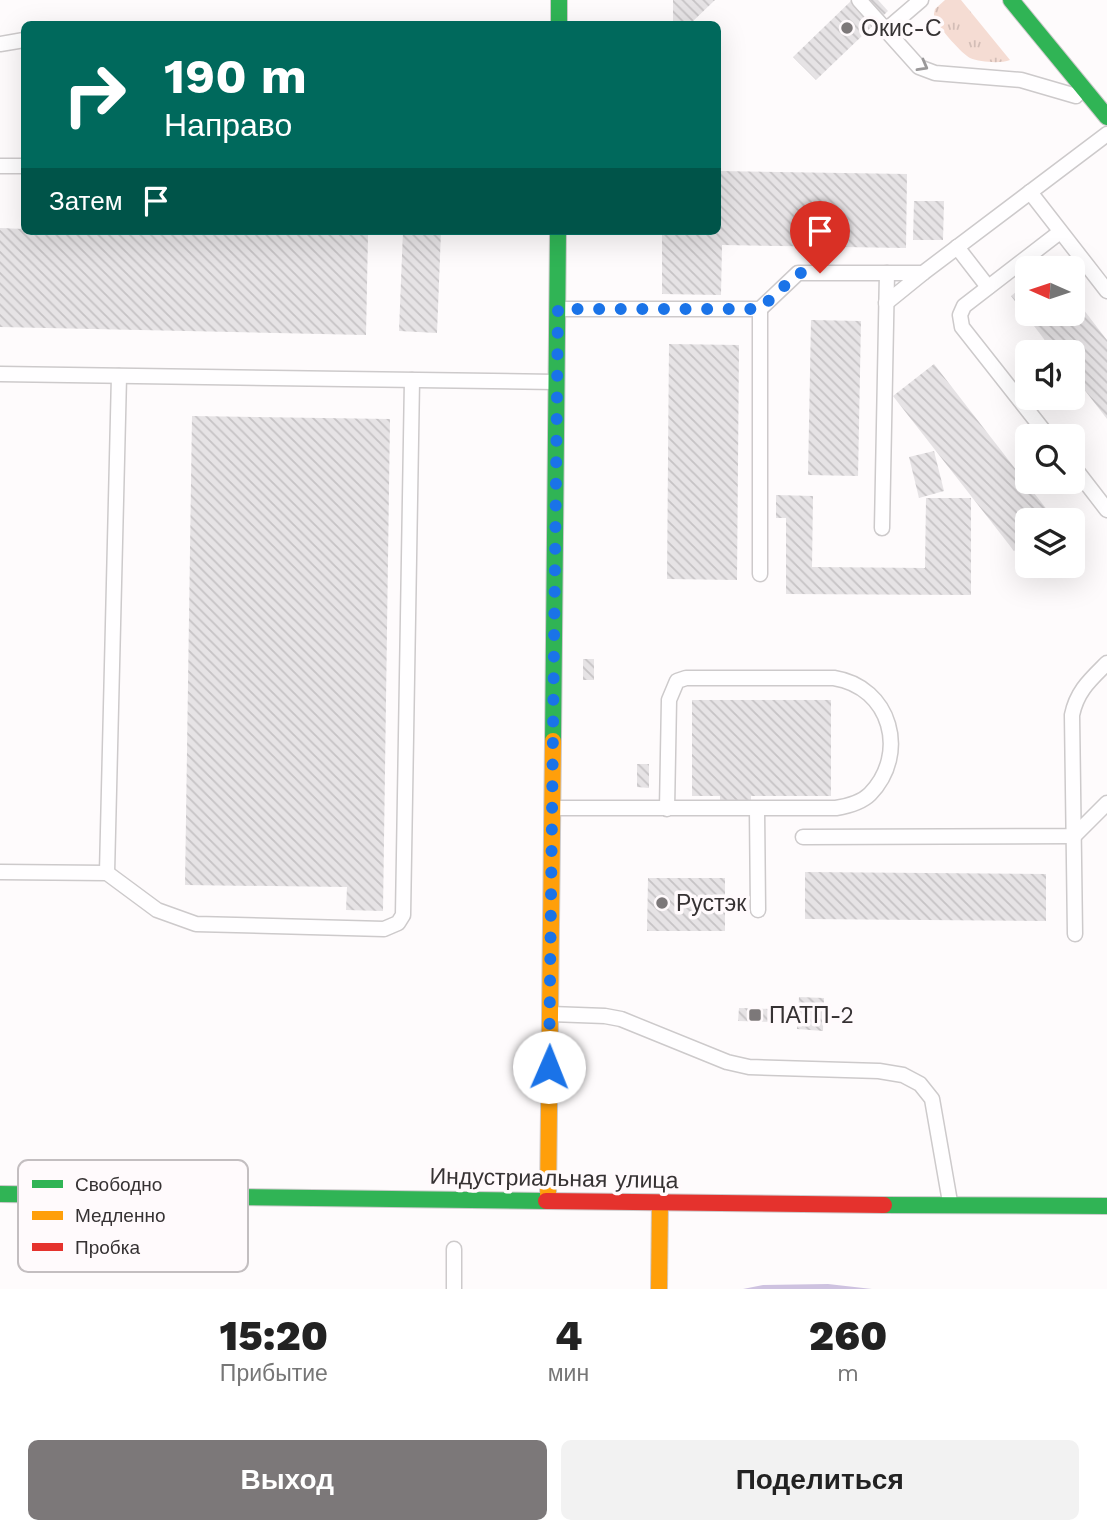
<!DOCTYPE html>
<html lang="ru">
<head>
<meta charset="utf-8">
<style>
  body { margin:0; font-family:"Work Sans",sans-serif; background:#f2f2f2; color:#222; height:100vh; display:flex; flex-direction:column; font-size:26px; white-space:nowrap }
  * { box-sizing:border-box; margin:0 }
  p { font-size:23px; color:#767676 }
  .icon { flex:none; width:38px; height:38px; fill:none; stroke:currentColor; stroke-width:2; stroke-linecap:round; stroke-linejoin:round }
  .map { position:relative; height:1289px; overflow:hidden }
  .details { display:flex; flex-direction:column; background:#fff; flex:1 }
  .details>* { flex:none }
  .guide { position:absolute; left:21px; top:21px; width:700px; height:214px; border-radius:10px; box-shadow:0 7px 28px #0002; background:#00695c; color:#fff; overflow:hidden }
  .needle { width:46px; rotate:273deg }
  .tools { position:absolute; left:1015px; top:256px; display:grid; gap:14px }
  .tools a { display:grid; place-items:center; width:70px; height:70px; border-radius:10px; background:#fff; box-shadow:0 7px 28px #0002; font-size:35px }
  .pin { position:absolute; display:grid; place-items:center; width:60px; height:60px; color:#fff; margin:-72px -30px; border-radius:50% 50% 50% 0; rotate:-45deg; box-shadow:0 0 7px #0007 }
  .pin .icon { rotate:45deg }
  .me { position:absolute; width:77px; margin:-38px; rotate:1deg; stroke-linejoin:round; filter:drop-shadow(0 0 5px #0008) }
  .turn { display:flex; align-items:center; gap:24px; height:147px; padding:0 28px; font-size:32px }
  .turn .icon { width:91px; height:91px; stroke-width:2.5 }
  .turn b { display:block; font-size:49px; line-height:60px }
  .then { display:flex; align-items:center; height:66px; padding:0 28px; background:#0003; gap:14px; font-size:26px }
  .eta { display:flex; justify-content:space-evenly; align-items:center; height:119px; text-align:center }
  .eta b { font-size:42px; font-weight:800; line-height:49px }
  .cta { display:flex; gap:14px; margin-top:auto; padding:14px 28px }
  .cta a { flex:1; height:80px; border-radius:10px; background:#7c7879; color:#fff; font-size:28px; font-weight:800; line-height:80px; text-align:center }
  .cta a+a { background:#f2f2f2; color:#222 }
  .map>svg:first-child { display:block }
</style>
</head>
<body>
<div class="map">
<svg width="1107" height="1289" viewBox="0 0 1107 1289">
  <defs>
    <pattern id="grass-tufts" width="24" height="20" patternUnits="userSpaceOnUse" patternTransform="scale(1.75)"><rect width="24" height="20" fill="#f5dcd3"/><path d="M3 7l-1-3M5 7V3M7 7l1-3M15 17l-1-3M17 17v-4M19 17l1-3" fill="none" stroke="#d3bdb6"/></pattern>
    <pattern id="water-ripples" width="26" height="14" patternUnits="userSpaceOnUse" patternTransform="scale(1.75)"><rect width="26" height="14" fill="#cec2e0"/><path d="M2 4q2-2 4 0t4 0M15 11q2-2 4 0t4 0" fill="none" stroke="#b2a7c1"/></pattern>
    <pattern id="building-back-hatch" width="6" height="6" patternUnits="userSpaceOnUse" patternTransform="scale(1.75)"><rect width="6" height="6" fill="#e6e3e5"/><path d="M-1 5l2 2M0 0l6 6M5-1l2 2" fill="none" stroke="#c6c3c5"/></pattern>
  </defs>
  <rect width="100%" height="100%" fill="#fefbfc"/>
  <path fill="url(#grass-tufts)" d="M 945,0 L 961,0 L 1010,60 C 1000,64 980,62 970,58 C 962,54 940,29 936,20 C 933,15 934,14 935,9 Z"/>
  <path fill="url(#water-ripples)" d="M 828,1284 L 872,1289 L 743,1289 L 763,1285 Z"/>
  <g fill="url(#building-back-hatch)">
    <path d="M 673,0 L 715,0 L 690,24 L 673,24 Z"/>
    <path d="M 852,0 L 878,0 L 888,11 L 816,80 L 793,57 Z"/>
    <path d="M 718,171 L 907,174 L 906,248 L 722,245 L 721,295 L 662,294 L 662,231 L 718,231 Z"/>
    <path d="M 914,201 L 944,201 L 943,240 L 913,240 Z"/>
    <path d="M 0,228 L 24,229 L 24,231 L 368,235 L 366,335 L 0,327 Z"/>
    <path d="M 403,231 L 441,231 L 437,333 L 399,331 Z"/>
    <path d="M 1027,283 L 1027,313 L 1073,313 L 1073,296 L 1107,340 L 1107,419 L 1073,375 L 1073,352 L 1054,352 L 1011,296 Z"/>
    <path d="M 811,320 L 861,321 L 858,476 L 808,475 Z"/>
    <path d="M 669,344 L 739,345 L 737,580 L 667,579 Z"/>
    <path d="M 934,364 L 1055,520 L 1027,520 L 1027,540 L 1014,551 L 893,396 Z"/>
    <path d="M 192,416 L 390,419 L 383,911 L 346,910 L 347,887 L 185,885 Z"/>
    <path d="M 934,451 L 944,491 L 919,498 L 909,457 Z"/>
    <path d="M 776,495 L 813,496 L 812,567 L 925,568 L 926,498 L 971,498 L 971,595 L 786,594 L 786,518 L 776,518 Z"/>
    <rect x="583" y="659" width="11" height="21"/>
    <path d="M 692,700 L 831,700 L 831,796 L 751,796 L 751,804 L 720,804 L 720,796 L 692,796 Z"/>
    <path d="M 637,764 L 649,764 L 649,788 L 637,787 Z"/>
    <path d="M 805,872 L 1046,874 L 1046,921 L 805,919 Z"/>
    <path d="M 648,878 L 725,878 L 725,931 L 647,931 Z"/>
    <path d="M 799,997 L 824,998 L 823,1031 L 797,1029 Z"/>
    <path d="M 739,1008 L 773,1009 L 772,1022 L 738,1021 Z"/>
  </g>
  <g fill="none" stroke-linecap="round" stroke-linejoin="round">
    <defs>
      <g id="lane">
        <path d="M 859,0 L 919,67 L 935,73 L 1021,80 L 1076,96"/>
        <path d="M 886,30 L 921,0"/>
        <path d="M 0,44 L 24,40"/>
        <path d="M 0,166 L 24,166"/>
        <path d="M 1030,192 L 1107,291"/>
        <path d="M 957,247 L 988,287"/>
        <path d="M 886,303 L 923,273"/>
        <path d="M 560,309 L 760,309 L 798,273 L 923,273 L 1107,134"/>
        <path d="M 0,374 L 556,382"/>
        <path d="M 1048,436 L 962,327 L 960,315 L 964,306 L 1060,232"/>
        <path d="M 1073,466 L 1107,510"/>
        <path d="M 882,528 L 887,273"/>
        <path d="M 760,574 L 760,309"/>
        <path d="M 553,808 L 836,808 C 848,806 861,803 870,794 C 909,754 891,687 834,678 L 686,678 L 677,681 L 669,700 L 667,809"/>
        <path d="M 757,809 L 758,910"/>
        <path d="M 803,837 L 1074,836 L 1107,803"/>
        <path d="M 0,872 L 107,873 L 157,910 L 196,924 L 384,929 L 398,923 L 403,915 L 412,380"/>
        <path d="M 107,873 L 119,376"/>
        <path d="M 1075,934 L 1072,715 C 1077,691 1090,680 1107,663"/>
        <path d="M 551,1014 L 605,1016 L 621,1019 L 727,1062 L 749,1067 L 879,1071 L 903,1075 L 920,1084 L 932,1099 L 950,1202"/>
        <path d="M 454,1289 L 454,1249"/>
      </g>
      <g id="fast">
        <path d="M 559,0 L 559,24"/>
        <path d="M 1011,0 L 1107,117"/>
        <path d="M 553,741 L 558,231"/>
        <path d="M 0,1194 L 546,1201"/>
        <path d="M 884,1205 L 1107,1206"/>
      </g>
      <g id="slow">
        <path d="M 548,1200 L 553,741"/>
        <path d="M 659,1289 L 660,1203"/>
      </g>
      <path id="jam" d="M 546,1201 L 884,1205"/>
    </defs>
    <use href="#lane" stroke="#cdcacb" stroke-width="17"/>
    <use href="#fast" stroke="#cdcacb" stroke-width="18"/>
    <use href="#slow" stroke="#cdcacb" stroke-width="18"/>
    <use href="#jam" stroke="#cdcacb" stroke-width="18"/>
    <use href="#lane" stroke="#fffeff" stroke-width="14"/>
    <use href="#fast" stroke="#30b455" stroke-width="16"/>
    <use href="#slow" stroke="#ff9f0a" stroke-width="16"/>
    <use href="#jam" stroke="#e5322d" stroke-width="16"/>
  </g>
  <defs><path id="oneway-chevron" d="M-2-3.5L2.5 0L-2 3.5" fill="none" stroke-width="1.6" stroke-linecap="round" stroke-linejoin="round" transform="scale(1.75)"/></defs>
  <use stroke="#9a9899" href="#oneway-chevron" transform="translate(923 66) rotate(29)"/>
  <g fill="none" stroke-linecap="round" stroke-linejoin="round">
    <path stroke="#1a73e8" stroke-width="12" stroke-dasharray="0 21.6" d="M 549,1067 L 558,309 L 760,309 L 798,273 L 820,273"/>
  </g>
  <g fill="#7c7879" stroke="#fffafc" stroke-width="2.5">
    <circle cx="847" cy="28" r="7"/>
    <circle cx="662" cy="903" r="7"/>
    <rect x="748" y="1008" width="14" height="14" rx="3.5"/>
  </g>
  <g text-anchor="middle" stroke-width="7" stroke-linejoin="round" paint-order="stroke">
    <g font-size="23" fill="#363233" stroke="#fffafc" text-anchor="start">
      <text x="861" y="36">Окис-С</text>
      <text x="676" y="911">Рустэк</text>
      <text x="769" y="1023">ПАТП-2</text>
    </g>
    <g font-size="23" fill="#363233" stroke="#fffafc">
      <text transform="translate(554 1178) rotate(1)" y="8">Индустриальная улица</text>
    </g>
  </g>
  <rect x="18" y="1160" width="230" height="112" rx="10" fill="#fffafc" stroke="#c3bec0" stroke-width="2"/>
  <rect x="32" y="1180" width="31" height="8" fill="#30b455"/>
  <rect x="32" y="1211" width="31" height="9" fill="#ff9f0a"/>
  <rect x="32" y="1243" width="31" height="8" fill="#e5322d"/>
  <g font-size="19" fill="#363233">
    <text x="75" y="1191">Свободно</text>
    <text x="75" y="1222">Медленно</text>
    <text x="75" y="1254">Пробка</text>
  </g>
</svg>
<div class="tools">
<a><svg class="needle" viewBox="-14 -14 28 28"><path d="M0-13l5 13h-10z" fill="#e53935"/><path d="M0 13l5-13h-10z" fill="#767676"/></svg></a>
<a><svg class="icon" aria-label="sound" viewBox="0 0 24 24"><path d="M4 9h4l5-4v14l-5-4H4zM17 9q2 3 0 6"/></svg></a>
<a><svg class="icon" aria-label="search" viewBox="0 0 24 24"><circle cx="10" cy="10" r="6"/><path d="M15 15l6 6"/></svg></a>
<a><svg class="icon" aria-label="layers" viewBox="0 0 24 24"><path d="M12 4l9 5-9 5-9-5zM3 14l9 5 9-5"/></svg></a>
</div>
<div class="pin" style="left:820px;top:273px;background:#d93025"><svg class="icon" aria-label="arrive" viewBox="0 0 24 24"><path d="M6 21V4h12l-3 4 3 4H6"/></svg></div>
<svg class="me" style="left:549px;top:1067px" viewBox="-20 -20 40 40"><circle r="19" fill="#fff"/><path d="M0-13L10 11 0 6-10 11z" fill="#1a73e8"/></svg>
<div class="guide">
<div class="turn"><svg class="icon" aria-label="right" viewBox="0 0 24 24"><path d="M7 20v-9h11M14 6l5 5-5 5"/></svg><div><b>190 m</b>Направо</div></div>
<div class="then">Затем<svg class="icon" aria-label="arrive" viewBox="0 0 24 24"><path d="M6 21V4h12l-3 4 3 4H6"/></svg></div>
</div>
</div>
<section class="details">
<div class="eta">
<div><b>15:20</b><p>Прибытие</p></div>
<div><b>4</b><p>мин</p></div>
<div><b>260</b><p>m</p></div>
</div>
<div class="cta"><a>Выход</a><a>Поделиться</a></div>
</section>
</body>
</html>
